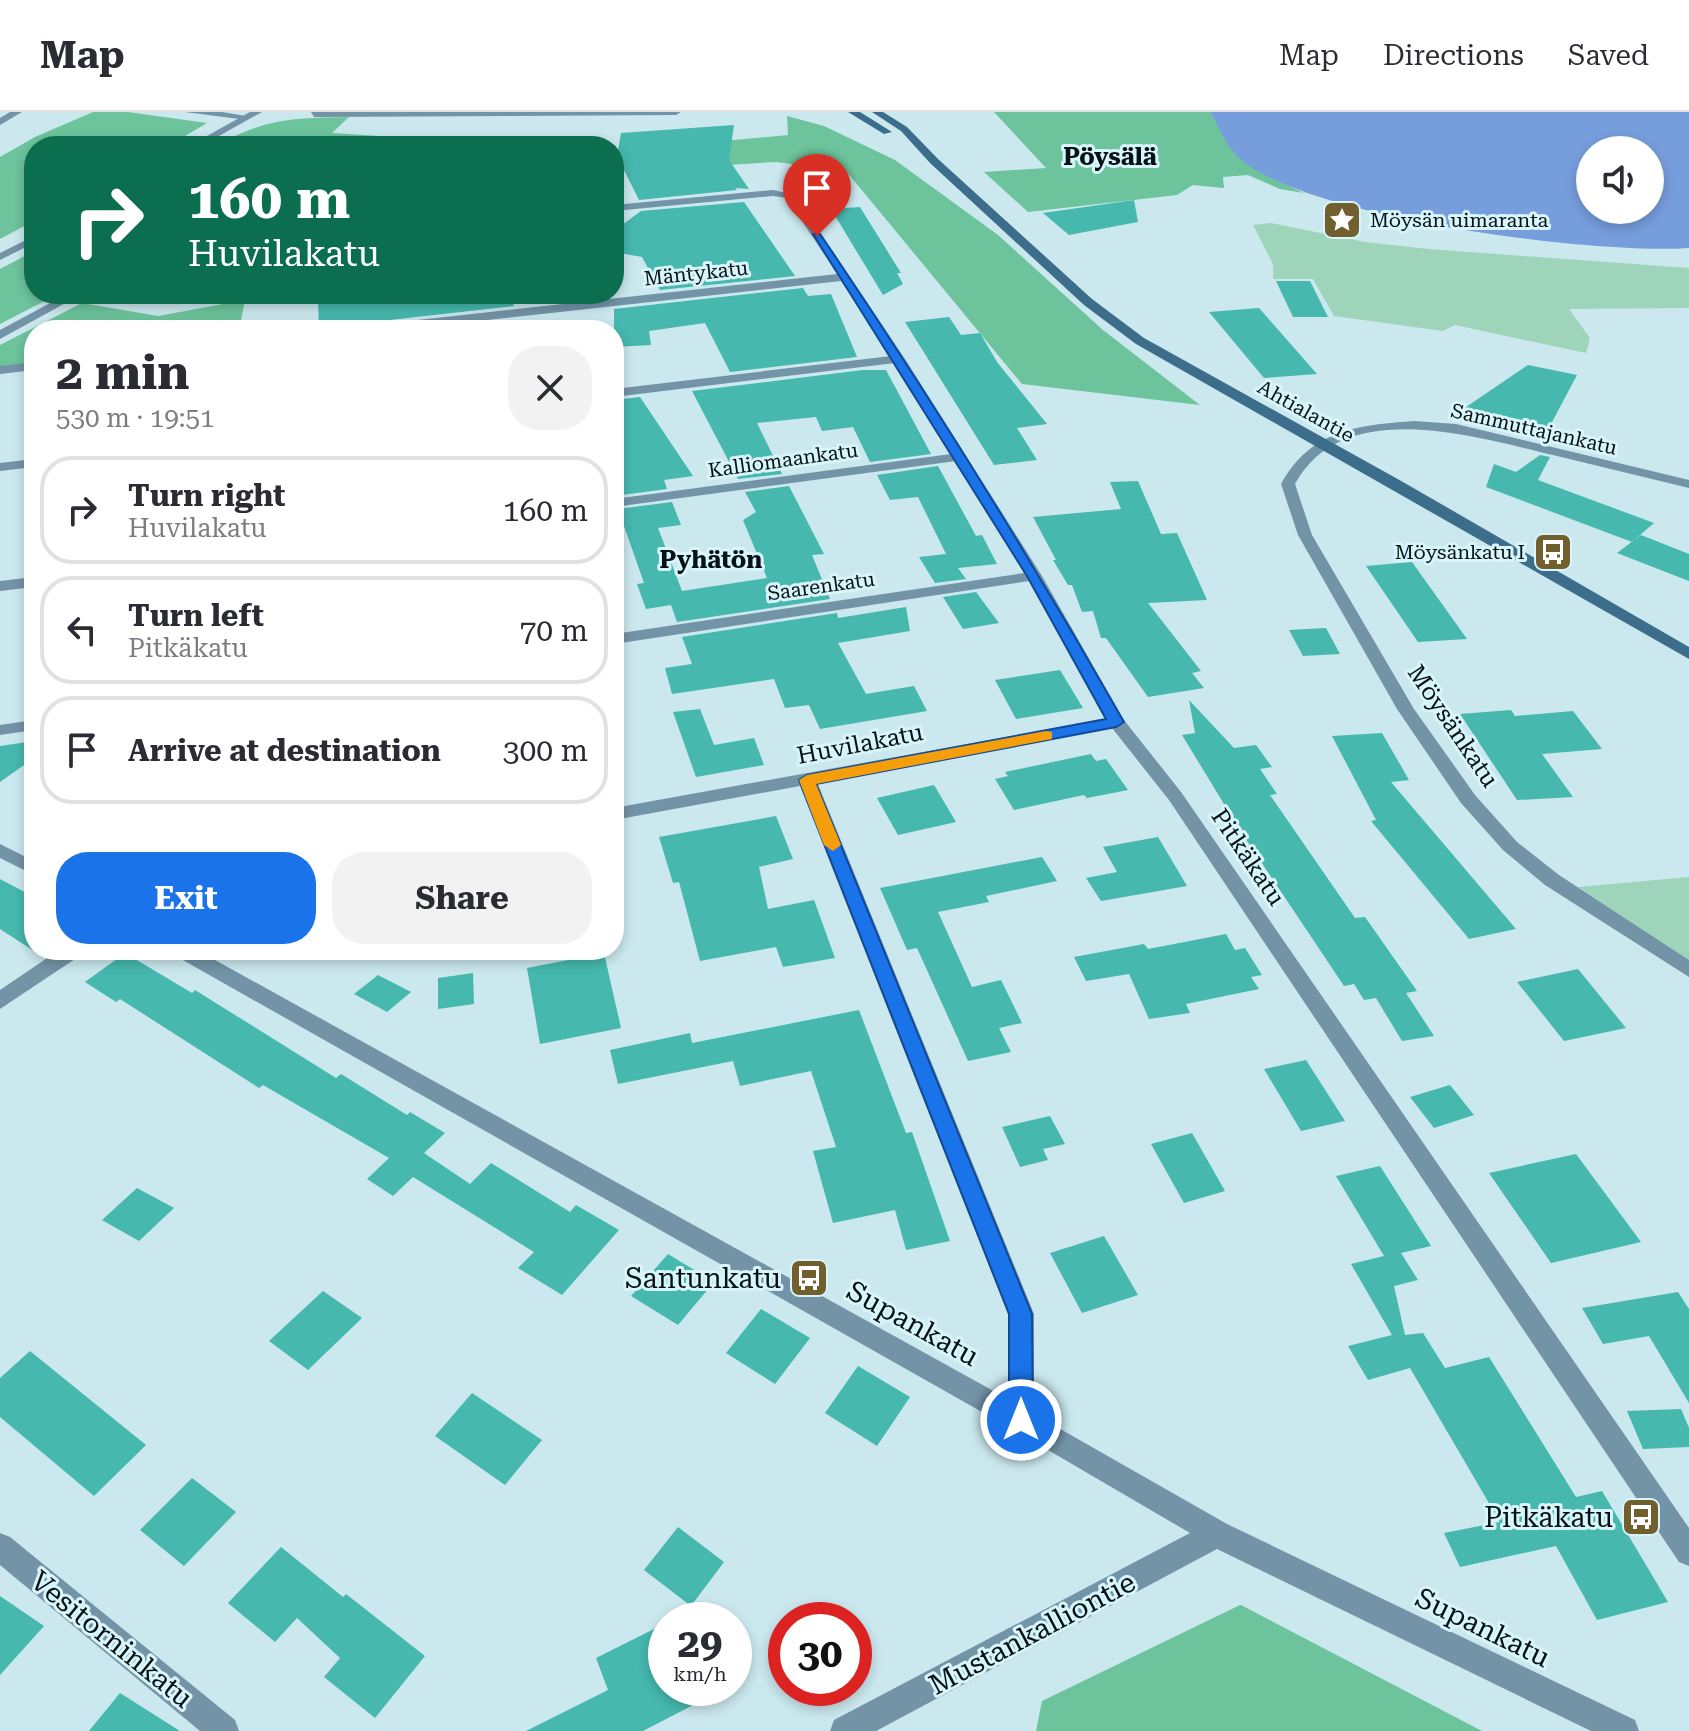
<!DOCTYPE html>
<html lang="en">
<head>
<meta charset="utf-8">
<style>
  body { margin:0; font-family:"Roboto Serif",serif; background:#f2f2f3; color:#2b2b33; height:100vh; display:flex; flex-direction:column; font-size:30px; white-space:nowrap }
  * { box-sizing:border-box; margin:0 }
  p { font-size:26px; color:#7c7c81 }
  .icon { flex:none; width:44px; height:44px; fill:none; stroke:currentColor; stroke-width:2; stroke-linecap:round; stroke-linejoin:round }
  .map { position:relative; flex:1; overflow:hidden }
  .details { position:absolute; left:24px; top:208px; width:600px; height:640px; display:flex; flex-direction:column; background:#fff; border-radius:32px; box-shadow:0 4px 12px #0003 }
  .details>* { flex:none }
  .banner { position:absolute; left:24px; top:24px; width:600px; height:168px; border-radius:32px; box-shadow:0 4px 12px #0003; background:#0b6e4f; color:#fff; overflow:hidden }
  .fabs { position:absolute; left:1576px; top:24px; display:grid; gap:16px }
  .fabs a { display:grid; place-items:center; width:88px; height:88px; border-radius:50%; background:#fff; box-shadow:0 4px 12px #0003; font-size:40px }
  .speed { position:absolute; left:648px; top:1490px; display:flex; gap:16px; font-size:40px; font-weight:700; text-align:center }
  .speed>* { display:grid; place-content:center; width:104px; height:104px; border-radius:50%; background:#fff; box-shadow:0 4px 12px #0003; line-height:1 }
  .speed small { font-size:20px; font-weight:400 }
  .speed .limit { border:12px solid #d22; background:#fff; color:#111 }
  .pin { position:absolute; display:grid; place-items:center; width:68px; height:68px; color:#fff; margin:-82px -34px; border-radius:50% 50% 50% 0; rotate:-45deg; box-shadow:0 0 8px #0007 }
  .pin .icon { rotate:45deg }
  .me { position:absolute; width:88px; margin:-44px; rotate:0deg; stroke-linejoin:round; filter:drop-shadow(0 0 6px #0008) }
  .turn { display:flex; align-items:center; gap:28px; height:168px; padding:0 32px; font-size:36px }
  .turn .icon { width:104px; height:104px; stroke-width:2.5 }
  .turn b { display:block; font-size:56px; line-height:68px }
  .round { display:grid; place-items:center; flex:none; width:84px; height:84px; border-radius:32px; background:#f2f2f3 }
  .head { display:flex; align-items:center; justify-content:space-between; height:136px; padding:0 32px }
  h1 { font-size:48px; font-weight:700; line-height:60px }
  .action { display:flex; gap:16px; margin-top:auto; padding:16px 32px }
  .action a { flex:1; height:92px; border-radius:32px; background:#1a73e8; color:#fff; font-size:32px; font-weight:700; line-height:92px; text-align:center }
  .action a+a { background:#f2f2f3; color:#2b2b33 }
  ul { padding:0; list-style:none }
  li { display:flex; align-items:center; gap:24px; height:108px; margin:0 16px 12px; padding:0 16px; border:4px solid #e1e1e2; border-radius:32px }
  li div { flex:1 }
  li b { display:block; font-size:30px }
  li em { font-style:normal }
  header { display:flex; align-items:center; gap:48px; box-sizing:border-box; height:112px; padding:0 40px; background:#fff; border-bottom:2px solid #e1e1e2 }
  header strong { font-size:38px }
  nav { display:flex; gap:44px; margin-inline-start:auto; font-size:28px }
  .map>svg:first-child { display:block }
</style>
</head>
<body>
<header>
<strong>Map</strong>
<nav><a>Map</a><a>Directions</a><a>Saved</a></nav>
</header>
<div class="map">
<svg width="1689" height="1619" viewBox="0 0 1689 1619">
  <rect width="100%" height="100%" fill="#cae8ee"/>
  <g fill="#9ed4b9">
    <path d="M 1271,111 L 1365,130 L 1428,137 L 1689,156 L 1689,196 L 1569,197 L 1590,226 L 1586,241 L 1455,213 L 1443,219 L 1334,204 L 1313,167 L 1273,167 L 1273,152 L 1253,113 Z"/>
    <path d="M 1689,765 L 1689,848 L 1578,775 Z"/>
  </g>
  <g fill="#6dc49c">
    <path d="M 93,0 L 128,0 L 207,11 L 168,34 L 34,34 L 34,109 L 0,127 L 0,45 L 35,25 Z"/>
    <path d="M 994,0 L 1210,0 L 1235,42 L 1269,65 L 1304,81 L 1280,77 L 1248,63 L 1223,65 L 1224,76 L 1193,73 L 1177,83 L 1028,100 L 984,60 L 1046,56 Z"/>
    <path d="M 787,4 L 824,14 L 895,48 L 998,123 L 1103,218 L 1200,293 L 1022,272 L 846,59 L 776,50 L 614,60 L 614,39 L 788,23 Z"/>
    <path d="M 349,5 L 332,21 L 539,34 L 217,34 C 264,6 295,6 349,5 Z"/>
    <path d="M 34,139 L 34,182 L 58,182 L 0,212 L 0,157 Z"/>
    <path d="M 245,188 L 239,218 L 34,218 L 34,257 L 0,260 L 0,233 L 82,191 L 158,204 Z"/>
    <path d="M 1240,1493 L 1241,1493 L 1482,1619 L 1036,1619 L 1042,1589 Z"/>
  </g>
  <path fill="#769ddc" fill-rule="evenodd" d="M 1210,0 L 1689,0 L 1689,136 C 1600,143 1294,106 1235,42 C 1225,31 1218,13 1210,0 ZM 1590,38 L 1650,38 L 1650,98 L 1590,98 Z"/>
  <g fill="#46b8ae">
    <path d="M 734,13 L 729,48 L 749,77 L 735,76 L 737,78 L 639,88 L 617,44 L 621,21 Z"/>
    <path d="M 1134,88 L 1138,110 L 1069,123 L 1043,101 Z"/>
    <path d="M 744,90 L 795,164 L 660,178 L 642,145 L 614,140 L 614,119 L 641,99 Z"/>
    <path d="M 860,95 L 901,161 L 897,161 L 903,172 L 883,183 L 831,97 Z"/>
    <path d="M 1276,169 L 1310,169 L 1328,205 L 1293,205 Z"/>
    <path d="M 803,176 L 808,184 L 831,182 L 857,245 L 730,260 L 705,211 L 649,219 L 651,233 L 614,235 L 614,197 Z"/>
    <path d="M 379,182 L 405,182 L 406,189 L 433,186 L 434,191 L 509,182 L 514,194 L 363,211 L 354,218 L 319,218 L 318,189 Z"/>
    <path d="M 1259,196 L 1317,262 L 1264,266 L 1209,200 Z"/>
    <path d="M 949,205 L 961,223 L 980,221 L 997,250 L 1047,312 L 1017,316 L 1037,348 L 994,353 L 905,210 Z"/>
    <path d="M 518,208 L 522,218 L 423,218 Z"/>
    <path d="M 1528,253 L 1577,263 L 1543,327 L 1450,306 Z"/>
    <path d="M 863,258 L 886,258 L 931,342 L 870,350 L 853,315 L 822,319 L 816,305 L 757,311 L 782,362 L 738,367 L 692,279 Z"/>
    <path d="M 640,285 L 693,364 L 664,368 L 667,377 L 614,384 L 614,288 Z"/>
    <path d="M 1540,343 L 1550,345 L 1538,368 L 1654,411 L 1632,430 L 1486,375 L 1494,352 L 1516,360 Z"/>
    <path d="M 938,354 L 976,424 L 982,423 L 997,452 L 958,456 L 966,467 L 935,471 L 919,445 L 946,442 L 918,385 L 890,388 L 877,363 Z"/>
    <path d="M 1138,369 L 1161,422 L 1177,421 L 1207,488 L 1148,491 L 1201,559 L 1192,561 L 1204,576 L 1148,585 L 1106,526 L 1101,526 L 1093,499 L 1082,500 L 1072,473 L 1068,473 L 1053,448 L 1056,448 L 1033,405 L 1121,397 L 1110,370 Z"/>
    <path d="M 789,374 L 824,442 L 812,443 L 830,487 L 677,510 L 671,493 L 646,497 L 637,472 L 644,471 L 618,397 L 672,390 L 681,413 L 658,416 L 682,479 L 767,466 L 743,408 L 756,400 L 745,380 Z"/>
    <path d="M 1641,423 L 1689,442 L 1689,469 L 1617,441 Z"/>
    <path d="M 1412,450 L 1467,527 L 1418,530 L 1366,454 Z"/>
    <path d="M 976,480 L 999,511 L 963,517 L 943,485 Z"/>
    <path d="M 906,495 L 910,519 L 838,531 L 866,582 L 914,574 L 927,599 L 820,617 L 809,593 L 785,596 L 774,567 L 672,582 L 665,556 L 692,552 L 682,525 L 837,501 L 838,506 Z"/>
    <path d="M 1326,516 L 1340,542 L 1303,544 L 1289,518 Z"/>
    <path d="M 1060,558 L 1083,596 L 1016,607 L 995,568 Z"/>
    <path d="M 1189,588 L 1234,636 L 1256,633 L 1272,655 L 1260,657 L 1277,682 L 1270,683 L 1355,806 L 1365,805 L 1417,879 L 1406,881 L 1434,924 L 1402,929 L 1376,886 L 1364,888 L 1354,872 L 1344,874 L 1241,720 L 1182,623 L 1195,621 Z"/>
    <path d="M 700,597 L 714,633 L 754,626 L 764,653 L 696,665 L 673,600 Z"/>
    <path d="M 1511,598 L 1515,604 L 1573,599 L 1602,637 L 1542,642 L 1573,685 L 1517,688 L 1460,602 Z"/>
    <path d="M 1382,621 L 1409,668 L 1391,670 L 1516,817 L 1469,827 L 1371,709 L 1376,708 L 1332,624 Z"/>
    <path d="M 34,629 L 34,646 L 0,670 L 0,634 Z"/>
    <path d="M 1091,642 L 1096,649 L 1106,647 L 1128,678 L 1087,686 L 1084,683 L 1014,698 L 995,667 L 1008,664 L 1005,660 Z"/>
    <path d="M 934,673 L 956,710 L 898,723 L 877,686 Z"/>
    <path d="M 776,704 L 793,747 L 759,755 L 768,797 L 814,788 L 835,846 L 783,855 L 776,835 L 700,849 L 679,770 L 673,771 L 659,725 Z"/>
    <path d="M 1158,725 L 1187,774 L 1101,789 L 1086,766 L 1117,760 L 1103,735 Z"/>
    <path d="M 1042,745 L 1057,769 L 986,784 L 989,790 L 938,800 L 972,875 L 1001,868 L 1022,911 L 999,916 L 1011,940 L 968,949 L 917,836 L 907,838 L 880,776 Z"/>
    <path d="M 0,767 L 34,785 L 34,839 L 0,817 Z"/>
    <path d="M 1226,822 L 1235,838 L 1245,836 L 1262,863 L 1251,865 L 1259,877 L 1186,892 L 1190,901 L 1149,907 L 1129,862 L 1086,869 L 1074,845 L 1144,832 L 1148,837 Z"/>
    <path d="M 125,841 L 192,881 L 195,878 L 336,966 L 341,962 L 407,1003 L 410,1000 L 445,1021 L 424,1041 L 470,1072 L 491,1051 L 570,1100 L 576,1093 L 619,1118 L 562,1183 L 518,1156 L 534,1140 L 413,1065 L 393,1084 L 367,1067 L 389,1046 L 263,973 L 259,976 L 120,887 L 116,890 L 85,870 Z"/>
    <path d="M 604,841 L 621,916 L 540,932 L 527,856 Z"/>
    <path d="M 1578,857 L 1626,916 L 1564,929 L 1517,870 Z"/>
    <path d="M 473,861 L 474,892 L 438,897 L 438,866 Z"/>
    <path d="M 378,863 L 411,880 L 387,900 L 354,882 Z"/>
    <path d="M 859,898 L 906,1021 L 912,1020 L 950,1129 L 906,1138 L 895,1098 L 833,1111 L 813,1039 L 836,1035 L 811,959 L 740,974 L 733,949 L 618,972 L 610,938 L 690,921 L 692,931 Z"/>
    <path d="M 1306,948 L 1345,1009 L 1301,1019 L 1264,957 Z"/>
    <path d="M 1450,973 L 1474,1003 L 1434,1016 L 1410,985 Z"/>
    <path d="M 1050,1004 L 1065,1032 L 1043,1037 L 1048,1048 L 1020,1055 L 1002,1015 Z"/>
    <path d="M 1192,1021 L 1225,1079 L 1184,1091 L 1151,1032 Z"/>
    <path d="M 1576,1042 L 1641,1130 L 1551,1151 L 1489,1061 Z"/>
    <path d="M 1380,1054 L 1431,1134 L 1401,1141 L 1418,1168 L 1394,1174 L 1405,1223 L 1423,1221 L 1445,1256 L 1489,1245 L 1576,1385 L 1602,1379 L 1668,1490 L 1597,1508 L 1556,1434 L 1460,1455 L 1444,1421 L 1500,1410 L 1410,1256 L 1368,1268 L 1348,1234 L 1392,1223 L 1351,1152 L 1384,1144 L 1336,1064 Z"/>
    <path d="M 137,1076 L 174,1096 L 139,1129 L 102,1108 Z"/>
    <path d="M 1104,1124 L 1138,1183 L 1082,1201 L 1050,1141 Z"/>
    <path d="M 668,1142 L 714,1170 L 678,1213 L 631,1184 Z"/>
    <path d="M 323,1179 L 362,1206 L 308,1258 L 269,1229 Z"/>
    <path d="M 1678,1180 L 1689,1197 L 1689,1291 L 1649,1224 L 1603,1232 L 1582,1196 Z"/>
    <path d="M 761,1197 L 810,1226 L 775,1272 L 726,1241 Z"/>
    <path d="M 30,1239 L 146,1333 L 94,1384 L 0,1305 L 0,1266 Z"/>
    <path d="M 858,1254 L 910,1285 L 877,1334 L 825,1301 Z"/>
    <path d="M 472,1281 L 542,1328 L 505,1373 L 435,1324 Z"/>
    <path d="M 1681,1297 L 1689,1316 L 1689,1335 L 1643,1337 L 1627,1299 Z"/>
    <path d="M 192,1366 L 236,1400 L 184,1454 L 140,1418 Z"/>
    <path d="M 678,1415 L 724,1450 L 691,1494 L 644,1458 Z"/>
    <path d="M 281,1435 L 343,1485 L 346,1482 L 425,1544 L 375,1606 L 324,1565 L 340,1546 L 297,1506 L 275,1530 L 228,1491 Z"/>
    <path d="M 0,1484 L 44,1514 L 0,1563 Z"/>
    <path d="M 666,1511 L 666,1576 L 726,1576 L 643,1619 L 526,1619 L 608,1578 L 596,1546 Z"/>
    <path d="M 120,1581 L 180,1619 L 89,1619 Z"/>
  </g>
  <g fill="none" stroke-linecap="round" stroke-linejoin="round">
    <g fill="#7393a7" fill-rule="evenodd">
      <path d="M 10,0 L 22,0 L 0,13 L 0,6 Z"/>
      <path d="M 185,0 L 222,0 L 252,5 L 247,8 Z"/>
      <path d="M 311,0 L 681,0 L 676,3 L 314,5 Z"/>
      <path d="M 773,78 L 795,83 L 905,247 L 1042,464 L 1124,608 L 1181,680 L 1689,1416 L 1689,1454 L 1679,1450 L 1169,688 L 1112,616 L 817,670 L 1034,1202 L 1034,1302 L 1227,1412 L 1635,1608 L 1639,1619 L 1591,1619 L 1217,1437 L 876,1619 L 830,1619 L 834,1608 L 1190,1421 L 1012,1317 L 174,843 L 171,838 L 197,838 L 1008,1287 L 1008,1202 L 800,674 L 614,708 L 614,696 L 1105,607 L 1029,469 L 614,532 L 614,522 L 1024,461 L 956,349 L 614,395 L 614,387 L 951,342 L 895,251 L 614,285 L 614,277 L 891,244 L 841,169 L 396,218 L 357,218 L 363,214 L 837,162 L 787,86 L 773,84 L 614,99 L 614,93 Z"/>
      <path d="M 67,182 L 82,182 L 0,227 L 0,218 Z"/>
      <path d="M 34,250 L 34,258 L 0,262 L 0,254 Z"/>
      <path d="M 1414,309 L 1456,312 L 1689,368 L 1689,376 C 1644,365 1598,354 1553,343 C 1476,325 1343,283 1295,372 L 1312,423 L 1414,597 L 1475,683 L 1517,730 L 1559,763 L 1689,848 L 1689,865 L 1545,773 L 1503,738 L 1461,691 L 1397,597 L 1298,423 L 1281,372 C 1311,318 1357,313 1414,309 Z"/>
      <path d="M 34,347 L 34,355 L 0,359 L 0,351 Z"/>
      <path d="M 34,465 L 34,475 L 0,479 L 0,469 Z"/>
      <path d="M 34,608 L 34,618 L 0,623 L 0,613 Z"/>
      <path d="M 0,732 L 34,749 L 34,763 L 0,746 Z"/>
      <path d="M 59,838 L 84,838 L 81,843 L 0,897 L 0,878 Z"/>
      <path d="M 0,1421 L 10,1425 L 235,1608 L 239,1619 L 200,1619 L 0,1453 Z"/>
    </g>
    <g fill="#7393a7" fill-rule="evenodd">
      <path d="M 250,0 L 262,0 L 201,34 L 189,34 Z"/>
      <path d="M 34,124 L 34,131 L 0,148 L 0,141 Z"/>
    </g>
    <g fill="#3c6d8a" fill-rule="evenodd">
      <path d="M 848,0 L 860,0 L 892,20 L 884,22 Z"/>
      <path d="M 872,0 L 883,0 L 907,15 L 938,47 L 1092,187 L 1144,226 L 1403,370 L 1689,535 L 1689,547 L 1136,232 L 1084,193 L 930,51 L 901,19 Z"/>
    </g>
  </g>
  <path fill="#1a73e8" stroke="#114b97" stroke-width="2" d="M 813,122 L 820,122 C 928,281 1029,443 1124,610 L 1116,615 L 816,672 L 1032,1202 L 1033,1308 L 1030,1316 L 1021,1319 L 1012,1316 L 1009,1308 L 1009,1202 L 799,668 L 807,663 L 1106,607 L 1027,464 Z"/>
  <path fill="#f59e0b" d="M 1046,619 L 1052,620 L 1052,627 L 816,672 L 841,733 L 833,739 L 824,733 L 799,668 L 807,663 Z"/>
  <defs>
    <symbol id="sight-square" viewBox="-11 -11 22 22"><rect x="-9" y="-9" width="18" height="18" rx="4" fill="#715f2d" stroke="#d7f5fb"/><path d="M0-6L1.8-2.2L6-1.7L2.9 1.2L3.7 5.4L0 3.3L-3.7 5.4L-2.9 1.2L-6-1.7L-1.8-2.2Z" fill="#fff"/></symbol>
    <symbol id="bus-square" viewBox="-11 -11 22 22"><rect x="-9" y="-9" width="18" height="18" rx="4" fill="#715f2d" stroke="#d7f5fb"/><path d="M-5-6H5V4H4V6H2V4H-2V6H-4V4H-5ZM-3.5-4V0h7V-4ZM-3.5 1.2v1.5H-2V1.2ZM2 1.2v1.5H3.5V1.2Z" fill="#fff"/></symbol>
  </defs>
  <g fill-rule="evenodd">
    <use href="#sight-square" x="1320" y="86" width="44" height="44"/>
    <use href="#bus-square" x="1531" y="418" width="44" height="44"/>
    <use href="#bus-square" x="787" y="1144" width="44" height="44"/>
    <use href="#bus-square" x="1619" y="1383" width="44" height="44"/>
  </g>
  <g text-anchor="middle" stroke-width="6" stroke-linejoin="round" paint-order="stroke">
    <g font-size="20" fill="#071214" stroke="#d7f5fb" text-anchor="start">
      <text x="1370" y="115">Möysän uimaranta</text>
      <text x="1525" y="447" text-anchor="end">Möysänkatu I</text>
    </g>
    <g font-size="20" fill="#071214" stroke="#d7f5fb">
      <text transform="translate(696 161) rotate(-6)" y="7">Mäntykatu</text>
      <text transform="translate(1306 299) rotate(29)" y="7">Ahtialantie</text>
      <text transform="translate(1534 317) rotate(13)" y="7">Sammuttajankatu</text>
      <text transform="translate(783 348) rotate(-8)" y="7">Kalliomaankatu</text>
      <text transform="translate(821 474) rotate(-8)" y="7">Saarenkatu</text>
    </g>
    <g font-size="24" font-weight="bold" fill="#071214" stroke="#d7f5fb">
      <text x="1110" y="53">Pöysälä</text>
      <text x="711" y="456">Pyhätön</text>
    </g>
    <g font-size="24" fill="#071214" stroke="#d7f5fb">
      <text transform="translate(1453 614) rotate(56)" y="8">Möysänkatu</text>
      <text transform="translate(860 632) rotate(-11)" y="8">Huvilakatu</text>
      <text transform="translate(1248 745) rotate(56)" y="8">Pitkäkatu</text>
    </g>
    <g font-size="28" fill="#071214" stroke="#d7f5fb" text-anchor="end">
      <text x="781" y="1176">Santunkatu</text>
      <text x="1613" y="1415">Pitkäkatu</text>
    </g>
    <g font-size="28" fill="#071214" stroke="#d7f5fb">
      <text transform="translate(913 1211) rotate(29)" y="10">Supankatu</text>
      <text transform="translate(1483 1515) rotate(26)" y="10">Supankatu</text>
      <text transform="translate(1032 1521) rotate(-28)" y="10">Mustankalliontie</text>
      <text transform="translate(112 1527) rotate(39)" y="10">Vesitorninkatu</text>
    </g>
  </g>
</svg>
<div class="fabs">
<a><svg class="icon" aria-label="sound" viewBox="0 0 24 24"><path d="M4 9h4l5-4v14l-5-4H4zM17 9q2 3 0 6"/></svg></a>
</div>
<div class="speed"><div>29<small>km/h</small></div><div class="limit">30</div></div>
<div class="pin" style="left:817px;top:124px;background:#d93025"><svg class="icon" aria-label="arrive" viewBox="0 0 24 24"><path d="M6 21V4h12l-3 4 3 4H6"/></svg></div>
<svg class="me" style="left:1021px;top:1308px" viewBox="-20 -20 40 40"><circle r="17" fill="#1a73e8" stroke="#fff" stroke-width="3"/><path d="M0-11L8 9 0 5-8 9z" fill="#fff"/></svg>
<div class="banner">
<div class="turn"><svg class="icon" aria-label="right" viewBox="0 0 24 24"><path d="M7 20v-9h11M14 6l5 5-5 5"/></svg><div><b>160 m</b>Huvilakatu</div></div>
</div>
<section class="details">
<div class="head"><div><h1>2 min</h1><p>530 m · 19:51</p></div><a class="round"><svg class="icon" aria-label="close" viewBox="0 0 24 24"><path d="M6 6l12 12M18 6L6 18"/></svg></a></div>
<ul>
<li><svg class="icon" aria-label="right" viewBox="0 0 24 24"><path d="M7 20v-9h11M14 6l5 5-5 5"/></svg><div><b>Turn right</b><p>Huvilakatu</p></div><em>160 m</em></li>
<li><svg class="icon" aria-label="left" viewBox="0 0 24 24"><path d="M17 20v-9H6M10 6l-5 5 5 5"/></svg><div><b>Turn left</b><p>Pitkäkatu</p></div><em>70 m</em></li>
<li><svg class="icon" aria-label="arrive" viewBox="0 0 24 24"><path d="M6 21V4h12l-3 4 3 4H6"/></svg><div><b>Arrive at destination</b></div><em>300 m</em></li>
</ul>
<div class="action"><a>Exit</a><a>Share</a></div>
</section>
</div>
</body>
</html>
